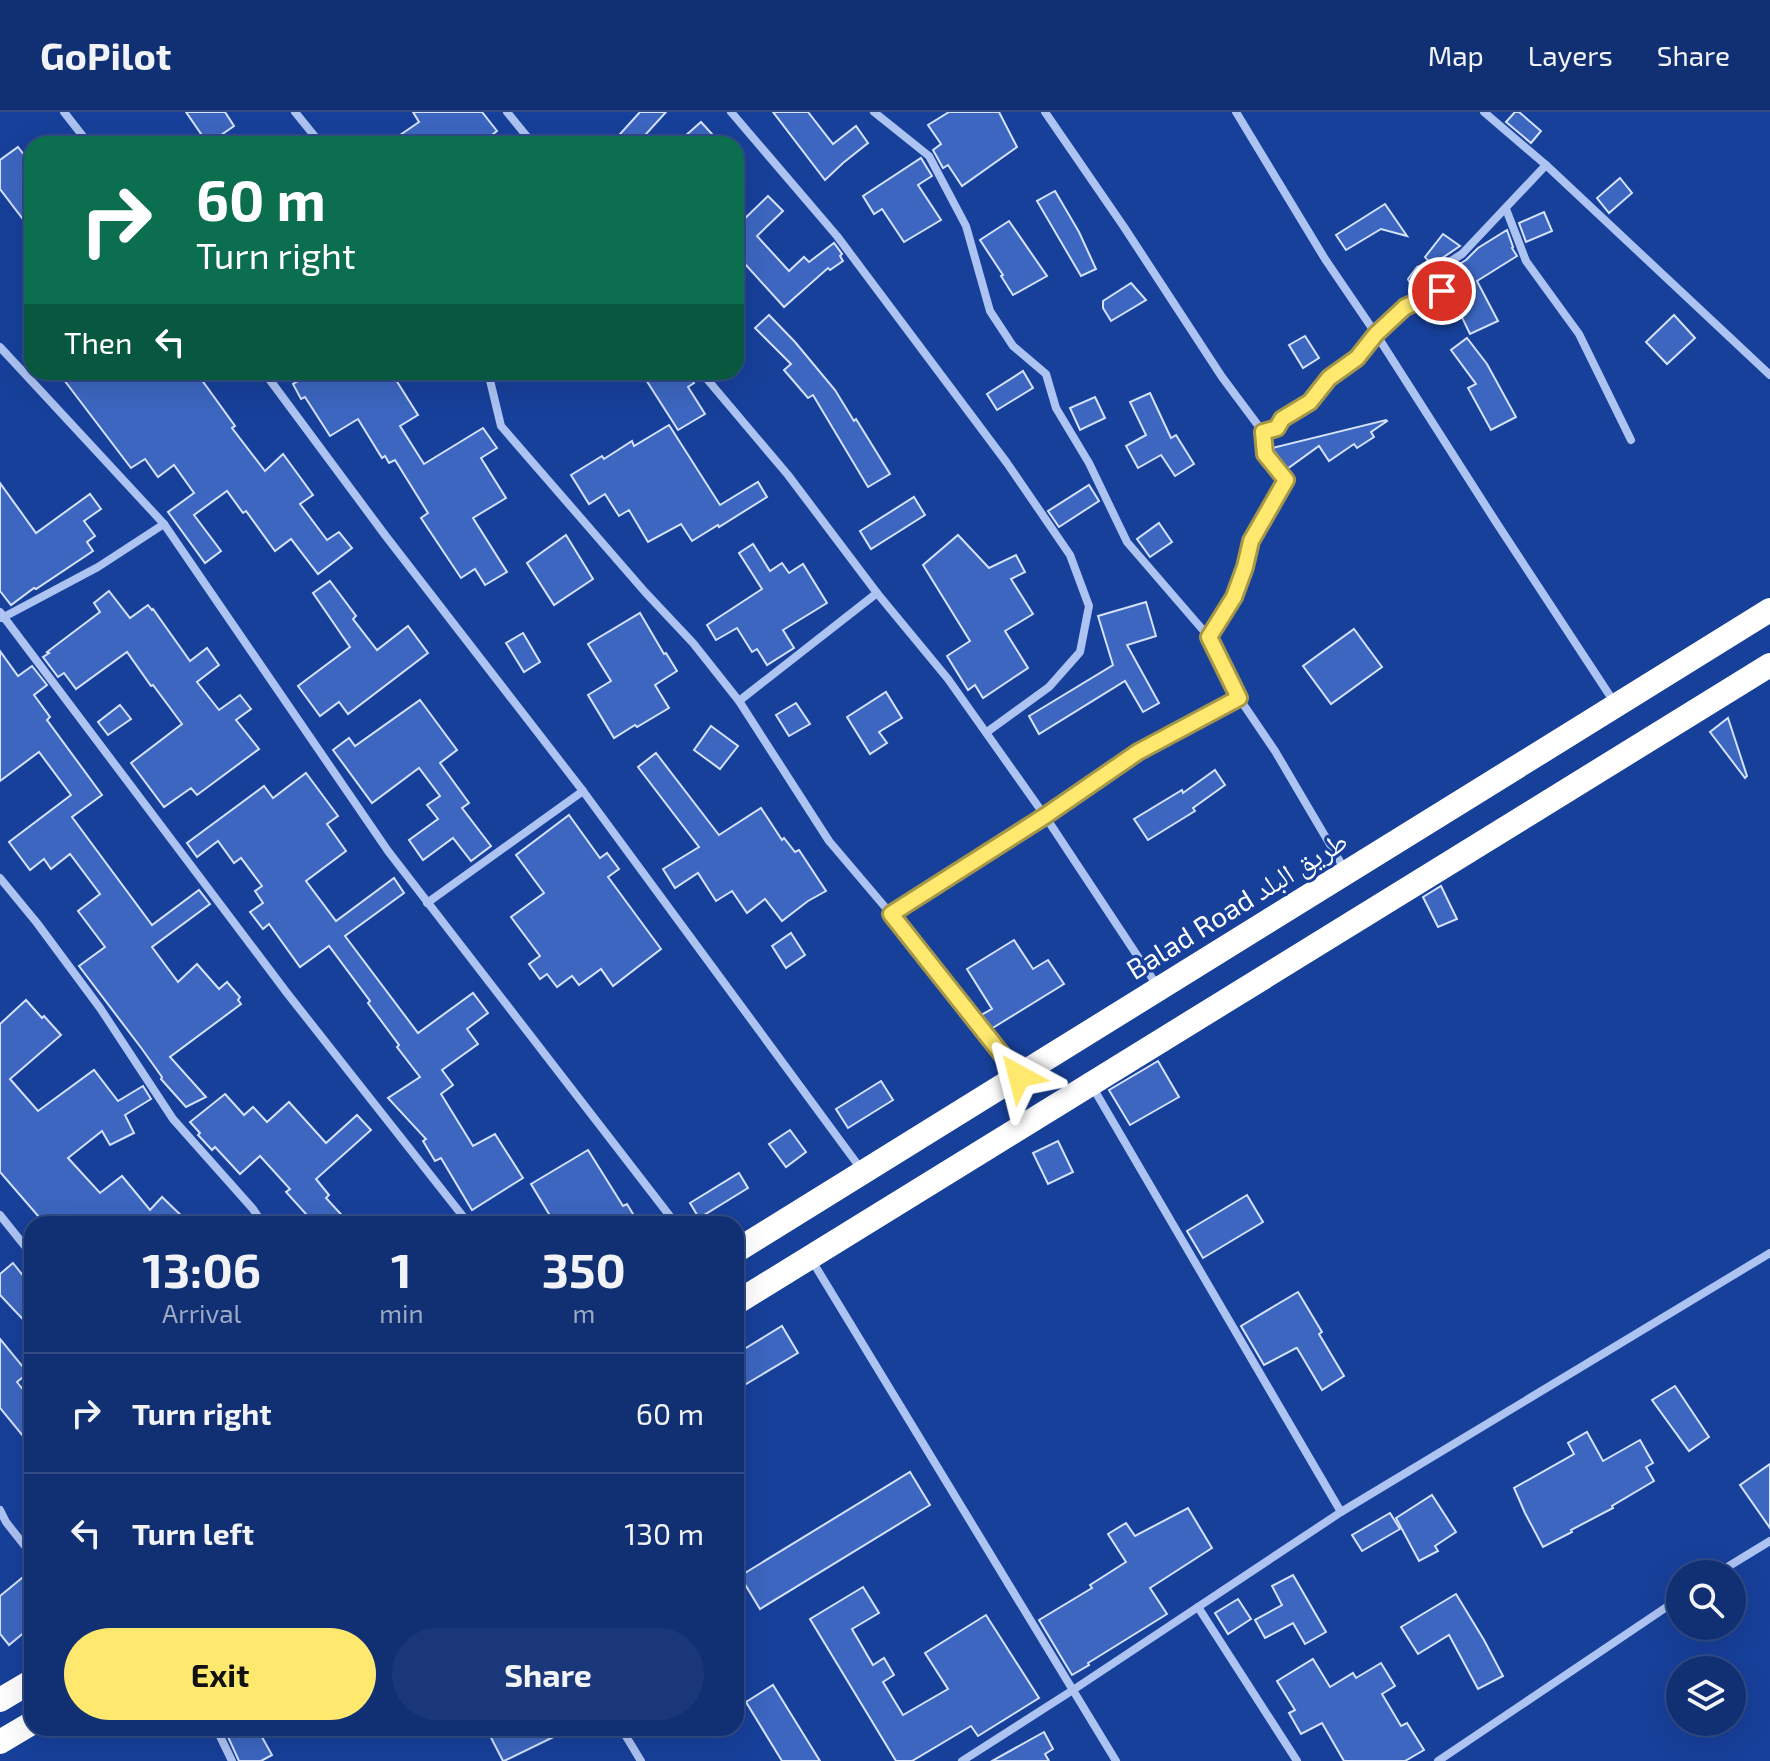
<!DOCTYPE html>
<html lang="en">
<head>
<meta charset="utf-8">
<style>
  body { margin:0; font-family:"Exo 2","Noto Naskh Arabic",sans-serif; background:#1a3879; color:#f1f3f6; height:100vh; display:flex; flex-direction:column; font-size:30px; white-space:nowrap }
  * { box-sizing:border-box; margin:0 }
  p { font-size:26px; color:#9ca9c5 }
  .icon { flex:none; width:44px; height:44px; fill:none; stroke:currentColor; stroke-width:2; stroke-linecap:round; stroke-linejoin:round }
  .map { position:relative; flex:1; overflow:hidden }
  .drawer { position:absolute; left:24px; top:1104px; width:720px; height:520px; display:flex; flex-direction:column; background:#113074; border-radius:24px; box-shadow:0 8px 32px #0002,0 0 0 2px #304b86 }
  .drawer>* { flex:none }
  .hud { position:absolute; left:24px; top:24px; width:720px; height:244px; border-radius:24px; box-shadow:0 8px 32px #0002,0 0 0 2px #304b86; background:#0b6e4f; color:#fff; overflow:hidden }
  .fabs { position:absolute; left:1666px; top:1448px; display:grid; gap:16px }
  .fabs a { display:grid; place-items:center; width:80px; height:80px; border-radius:50%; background:#113074; box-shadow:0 8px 32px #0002,0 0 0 2px #304b86; font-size:40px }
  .pin { position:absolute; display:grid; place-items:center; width:68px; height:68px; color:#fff; margin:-34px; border:4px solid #fff; border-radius:50%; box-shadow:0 2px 8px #0007 }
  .me { position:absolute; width:88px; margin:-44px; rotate:322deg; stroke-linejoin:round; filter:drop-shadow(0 0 6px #0008) }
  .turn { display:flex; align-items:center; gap:28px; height:168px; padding:0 40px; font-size:36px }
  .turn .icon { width:104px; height:104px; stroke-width:2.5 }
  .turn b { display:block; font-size:56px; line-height:68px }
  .then { display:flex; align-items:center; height:76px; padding:0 40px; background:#0003; gap:16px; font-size:30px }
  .eta { display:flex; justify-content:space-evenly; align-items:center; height:136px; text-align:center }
  .eta b { font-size:48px; font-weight:700; line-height:56px }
  .cta { display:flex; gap:16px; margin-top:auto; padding:16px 40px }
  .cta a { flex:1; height:92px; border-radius:48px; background:#ffe86e; color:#111; font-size:32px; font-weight:700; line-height:92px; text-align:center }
  .cta a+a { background:#1a3879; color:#f1f3f6 }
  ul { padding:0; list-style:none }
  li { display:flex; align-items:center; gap:24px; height:120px; padding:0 40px; border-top:2px solid #304b86 }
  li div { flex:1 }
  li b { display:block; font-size:30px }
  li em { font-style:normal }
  header { display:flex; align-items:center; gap:48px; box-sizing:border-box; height:112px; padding:0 40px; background:#113074; border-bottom:2px solid #304b86 }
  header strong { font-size:38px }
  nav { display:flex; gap:44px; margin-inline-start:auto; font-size:28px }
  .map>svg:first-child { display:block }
</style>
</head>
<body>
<header>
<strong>GoPilot</strong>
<nav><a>Map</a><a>Layers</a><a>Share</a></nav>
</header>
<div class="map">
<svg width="1770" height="1649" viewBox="0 0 1770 1649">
  <rect width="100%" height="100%" fill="#17409b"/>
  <g fill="#3c66c0" stroke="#d5e2fc" stroke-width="2">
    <path d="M 186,0 L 225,0 L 234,14 L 208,32 Z"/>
    <path d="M 413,0 L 482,0 L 497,19 L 480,32 L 387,32 L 419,10 Z"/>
    <path d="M 640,0 L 666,0 L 637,32 L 611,32 Z"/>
    <path d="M 773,0 L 808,0 L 833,32 L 856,14 L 868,31 L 843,51 L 825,68 Z"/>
    <path d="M 949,0 L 999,0 L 1017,35 L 962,74 L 948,53 L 943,56 L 933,38 L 941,32 L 928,13 Z"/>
    <path d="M 1515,0 L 1519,0 L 1541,19 L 1531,31 L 1506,10 Z"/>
    <path d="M 701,10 L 721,32 L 676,32 Z"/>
    <path d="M 18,35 L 32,53 L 32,119 L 0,77 L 0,48 Z"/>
    <path d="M 921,46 L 932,64 L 918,73 L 941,108 L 904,130 L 882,97 L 874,102 L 863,84 Z"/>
    <path d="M 1620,66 L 1632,81 L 1609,101 L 1597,86 Z"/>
    <path d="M 1055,79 L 1079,120 L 1096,157 L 1081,164 L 1037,89 Z"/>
    <path d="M 768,84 L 783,99 L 757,124 L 789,159 L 804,145 L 809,150 L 834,131 L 842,142 L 840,144 L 843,149 L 830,158 L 828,156 L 784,195 L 746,153 L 736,165 L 736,115 Z"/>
    <path d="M 1385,92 L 1407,124 L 1381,117 L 1346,138 L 1336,123 Z"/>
    <path d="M 1544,100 L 1552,119 L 1526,130 L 1519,111 Z"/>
    <path d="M 1009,109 L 1047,164 L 1013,183 L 1001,164 L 1003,163 L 980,128 Z"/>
    <path d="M 1507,118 L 1513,135 L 1512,136 L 1517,144 L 1477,169 L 1498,209 L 1470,222 L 1458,197 L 1468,192 L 1451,164 L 1447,166 L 1446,160 L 1466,148 L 1478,136 Z"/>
    <path d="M 1443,122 L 1460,134 L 1432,153 L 1434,172 L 1415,181 L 1408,167 L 1417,155 L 1429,150 L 1425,145 Z"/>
    <path d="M 1131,171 L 1146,188 L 1111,209 L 1103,196 L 1103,189 Z"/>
    <path d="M 769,203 L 795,230 L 835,278 L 854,309 L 856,307 L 890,362 L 868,375 L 813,283 L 808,286 L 784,258 L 791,252 L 755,216 Z"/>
    <path d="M 1674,203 L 1695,226 L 1667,252 L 1646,230 Z"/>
    <path d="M 1305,224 L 1319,246 L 1303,256 L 1289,233 Z"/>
    <path d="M 1467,226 L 1487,252 L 1516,305 L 1491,318 L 1468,276 L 1476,272 L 1451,238 Z"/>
    <path d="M 1023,259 L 1033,276 L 997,298 L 987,282 Z"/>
    <path d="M 58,260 L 196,260 L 235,314 L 232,316 L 265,359 L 283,342 L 313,383 L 300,392 L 327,428 L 339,420 L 352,436 L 318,462 L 291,427 L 275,439 L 246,399 L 243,401 L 227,379 L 194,403 L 221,439 L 205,451 L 168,400 L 194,381 L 174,353 L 158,365 L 145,347 L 131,356 Z"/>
    <path d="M 314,260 L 391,260 L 418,303 L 400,314 L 424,352 L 483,316 L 497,336 L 481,346 L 506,386 L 473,406 L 507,460 L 485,473 L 475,457 L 461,466 L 421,406 L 428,401 L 395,348 L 389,351 L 385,344 L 382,346 L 358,307 L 330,324 L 305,285 L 301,287 L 293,272 Z"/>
    <path d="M 641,260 L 687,260 L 694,271 L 688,275 L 705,302 L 678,318 Z"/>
    <path d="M 1150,281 L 1171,326 L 1176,323 L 1194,352 L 1175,364 L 1161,343 L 1138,356 L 1126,334 L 1146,323 L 1130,290 Z"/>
    <path d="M 1095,285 L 1105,306 L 1080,318 L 1070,296 Z"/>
    <path d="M 1386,308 L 1387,309 L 1371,320 L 1374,325 L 1357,336 L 1354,332 L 1329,349 L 1319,334 L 1287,357 L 1272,336 Z"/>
    <path d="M 669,313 L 720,393 L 758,370 L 767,385 L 719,415 L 718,413 L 692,429 L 681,412 L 648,430 L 629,398 L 619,404 L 605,382 L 589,392 L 571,363 L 602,344 L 604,347 L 632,329 L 634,334 Z"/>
    <path d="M 0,371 L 36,421 L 90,382 L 101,397 L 84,409 L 95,424 L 87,430 L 93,439 L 36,477 L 34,476 L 11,493 L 0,479 Z"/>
    <path d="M 1089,373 L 1099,389 L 1059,415 L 1048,399 Z"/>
    <path d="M 914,385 L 925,403 L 871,437 L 860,419 Z"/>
    <path d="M 1159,411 L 1172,430 L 1150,445 L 1137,427 Z"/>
    <path d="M 566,423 L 593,467 L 554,493 L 527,451 Z"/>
    <path d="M 958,423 L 989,456 L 1016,443 L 1025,460 L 1011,467 L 1033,502 L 1005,519 L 1028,556 L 983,586 L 975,573 L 968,578 L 947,544 L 970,529 L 923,453 Z"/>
    <path d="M 753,432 L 770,459 L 782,451 L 789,461 L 803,452 L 827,491 L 783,518 L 794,536 L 767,553 L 757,537 L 752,540 L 737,516 L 716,528 L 707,513 L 762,477 L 739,441 Z"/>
    <path d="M 330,469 L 356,504 L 353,507 L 377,538 L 408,514 L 428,541 L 348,602 L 339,590 L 320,604 L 298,574 L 350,535 L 313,481 Z"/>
    <path d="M 109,479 L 130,506 L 148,493 L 152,498 L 153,497 L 190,549 L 207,536 L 219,553 L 197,570 L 219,598 L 240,583 L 251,597 L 236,608 L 259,637 L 197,683 L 191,676 L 164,695 L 131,651 L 182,612 L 153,573 L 151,574 L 127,540 L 76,577 L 64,561 L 58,565 L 43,545 L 49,541 L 47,540 L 100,500 L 94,491 Z"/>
    <path d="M 1146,490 L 1156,524 L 1127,533 L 1159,591 L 1143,600 L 1125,569 L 1039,622 L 1029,604 L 1113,553 L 1098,504 Z"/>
    <path d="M 640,501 L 664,542 L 666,541 L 677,559 L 655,573 L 669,596 L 637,615 L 635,613 L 614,626 L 588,583 L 611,569 L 588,532 Z"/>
    <path d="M 1354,517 L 1382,555 L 1331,592 L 1303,554 Z"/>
    <path d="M 523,521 L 540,550 L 524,560 L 506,531 Z"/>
    <path d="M 0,539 L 18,564 L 32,554 L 47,573 L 34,583 L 50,605 L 47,608 L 102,683 L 72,705 L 152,813 L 199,778 L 210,792 L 152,835 L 178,870 L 197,852 L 219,877 L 227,870 L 240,885 L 238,888 L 241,892 L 170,945 L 206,985 L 186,995 L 161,967 L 162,965 L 142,937 L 79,854 L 105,835 L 78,799 L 100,782 L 70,742 L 51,757 L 44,747 L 30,758 L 9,730 L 71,683 L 39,640 L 0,669 Z"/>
    <path d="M 886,580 L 902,606 L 879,620 L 887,631 L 870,642 L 847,605 Z"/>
    <path d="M 420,588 L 457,638 L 440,651 L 469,691 L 462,696 L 491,734 L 471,749 L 453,726 L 423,748 L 409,728 L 438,707 L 427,693 L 440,684 L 419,656 L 372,691 L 333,638 L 349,626 L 355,634 Z"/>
    <path d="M 796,591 L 810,612 L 789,624 L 776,603 Z"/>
    <path d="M 120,593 L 131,607 L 108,623 L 98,610 Z"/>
    <path d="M 1728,606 L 1747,664 L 1745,666 L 1710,620 Z"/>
    <path d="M 711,614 L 738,634 L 720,657 L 694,638 Z"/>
    <path d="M 656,641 L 719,723 L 761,696 L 782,728 L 784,726 L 795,740 L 799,738 L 826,779 L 808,789 L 782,809 L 765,787 L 747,801 L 732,779 L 716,789 L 698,761 L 675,776 L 663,757 L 699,735 L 638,655 Z"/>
    <path d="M 1215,658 L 1225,673 L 1193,696 L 1195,699 L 1148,728 L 1134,707 L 1182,678 L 1183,681 Z"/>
    <path d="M 306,661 L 338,704 L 327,712 L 346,739 L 306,769 L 336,809 L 394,766 L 404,781 L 345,824 L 418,921 L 473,881 L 488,901 L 467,917 L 478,932 L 442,958 L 453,973 L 441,982 L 473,1034 L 495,1022 L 523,1066 L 472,1098 L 441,1046 L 435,1049 L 423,1029 L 426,1027 L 388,986 L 420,965 L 397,935 L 399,933 L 368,891 L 370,889 L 329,834 L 300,855 L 269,812 L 263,817 L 250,800 L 263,791 L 255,779 L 262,774 L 241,746 L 234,751 L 218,729 L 197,745 L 187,731 L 264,674 L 273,686 Z"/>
    <path d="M 569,703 L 600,746 L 607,741 L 619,757 L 608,765 L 661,837 L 613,874 L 601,857 L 579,873 L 572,864 L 557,875 L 547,862 L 540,867 L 529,852 L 540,844 L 511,805 L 544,781 L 516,743 Z"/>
    <path d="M 1441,774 L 1457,807 L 1438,815 L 1423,785 Z"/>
    <path d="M 791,821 L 805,843 L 786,856 L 772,834 Z"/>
    <path d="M 1014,828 L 1033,857 L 1048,848 L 1064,872 L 991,917 L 981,903 L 992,897 L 967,857 Z"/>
    <path d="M 26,888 L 42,906 L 44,904 L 61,923 L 10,967 L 38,999 L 94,958 L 118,989 L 143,974 L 151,987 L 125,1003 L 134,1021 L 110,1033 L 102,1019 L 68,1046 L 100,1081 L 122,1064 L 150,1098 L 162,1085 L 190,1112 L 45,1112 L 0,1060 L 0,912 Z"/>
    <path d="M 1158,949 L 1179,985 L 1130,1013 L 1109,978 Z"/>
    <path d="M 881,969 L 893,988 L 848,1016 L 836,997 Z"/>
    <path d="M 225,982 L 244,1003 L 253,995 L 267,1010 L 289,990 L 326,1031 L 357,1003 L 371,1018 L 316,1067 L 329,1083 L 326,1086 L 350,1112 L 315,1112 L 286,1080 L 290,1077 L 260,1044 L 240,1062 L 215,1035 L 212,1038 L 198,1023 L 200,1021 L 190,1010 Z"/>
    <path d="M 790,1018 L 806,1040 L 786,1055 L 769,1032 Z"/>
    <path d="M 1058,1029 L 1073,1060 L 1048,1072 L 1033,1041 Z"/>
    <path d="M 588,1038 L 623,1094 L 627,1092 L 639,1112 L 555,1112 L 531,1072 Z"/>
    <path d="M 739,1061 L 748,1076 L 699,1106 L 690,1091 Z"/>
    <path d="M 1247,1083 L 1263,1110 L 1203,1146 L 1187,1119 Z"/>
    <path d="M 13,1151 L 32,1175 L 32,1217 L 0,1183 L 0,1162 Z"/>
    <path d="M 1298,1180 L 1322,1220 L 1319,1222 L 1344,1264 L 1322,1278 L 1297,1236 L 1296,1236 L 1264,1253 L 1241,1214 Z"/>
    <path d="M 782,1214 L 798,1241 L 736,1278 L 736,1242 Z"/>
    <path d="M 0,1227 L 28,1261 L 17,1270 L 32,1289 L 32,1335 L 0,1296 Z"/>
    <path d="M 1675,1274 L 1709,1325 L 1689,1339 L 1652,1288 Z"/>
    <path d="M 1587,1320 L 1603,1349 L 1640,1328 L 1653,1351 L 1646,1355 L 1654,1369 L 1612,1394 L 1613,1396 L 1571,1418 L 1572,1420 L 1543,1435 L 1525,1401 L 1514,1376 L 1574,1342 L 1568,1331 Z"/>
    <path d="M 1770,1352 L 1770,1416 L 1740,1373 Z"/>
    <path d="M 910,1360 L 930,1393 L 760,1497 L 740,1464 Z"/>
    <path d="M 1432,1383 L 1456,1420 L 1435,1434 L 1438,1439 L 1419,1449 L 1396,1406 Z"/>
    <path d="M 1188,1396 L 1212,1436 L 1150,1476 L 1167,1502 L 1088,1551 L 1089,1553 L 1072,1563 L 1039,1508 L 1092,1476 L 1090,1473 L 1126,1450 L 1108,1422 L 1126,1411 L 1135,1424 Z"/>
    <path d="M 1390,1401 L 1400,1417 L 1362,1439 L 1352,1423 Z"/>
    <path d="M 1293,1463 L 1326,1520 L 1305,1532 L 1293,1511 L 1265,1526 L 1255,1508 L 1282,1493 L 1272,1474 Z"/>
    <path d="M 22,1466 L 32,1479 L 32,1514 L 9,1533 L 0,1522 L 0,1484 Z"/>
    <path d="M 863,1475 L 879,1501 L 852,1517 L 873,1553 L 884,1546 L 894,1563 L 883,1570 L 903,1603 L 948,1577 L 925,1541 L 986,1503 L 1039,1586 L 978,1624 L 971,1614 L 912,1649 L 896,1649 L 810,1507 Z"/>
    <path d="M 1456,1482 L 1484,1528 L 1503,1564 L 1478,1577 L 1449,1523 L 1418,1542 L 1401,1515 Z"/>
    <path d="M 1238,1487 L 1251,1507 L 1228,1522 L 1215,1501 Z"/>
    <path d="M 1313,1547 L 1330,1575 L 1353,1561 L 1356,1566 L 1381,1551 L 1395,1574 L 1382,1582 L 1401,1614 L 1407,1611 L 1424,1638 L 1405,1649 L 1344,1649 L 1322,1611 L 1301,1622 L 1289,1601 L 1295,1598 L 1277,1569 Z"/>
    <path d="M 773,1573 L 820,1649 L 782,1649 L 746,1590 Z"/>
    <path d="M 224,1616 L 257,1616 L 272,1643 L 261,1649 L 239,1649 Z"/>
    <path d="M 486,1616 L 572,1616 L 504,1649 L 503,1649 Z"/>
    <path d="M 1044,1620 L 1053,1637 L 1045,1642 L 1049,1649 L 992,1649 Z"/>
  </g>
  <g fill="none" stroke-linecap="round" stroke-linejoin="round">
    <g stroke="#adc3f2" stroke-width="8">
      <path d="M 64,0 L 89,32"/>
      <path d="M 295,0 L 321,32"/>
      <path d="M 507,0 L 533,32"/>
      <path d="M 731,0 L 837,124 L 1007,351 L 1070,443 L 1089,494 L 1080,540 L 1049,575 L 987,620"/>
      <path d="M 874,0 L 929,44 L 966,114 L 990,199 L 1013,234 L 1046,262 L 1056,296 L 1089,351 L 1127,430 L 1209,525 L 1239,586"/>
      <path d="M 1045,0 L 1124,115 L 1222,265 L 1263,320"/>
      <path d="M 1236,0 L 1325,147 L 1376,222 L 1496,410 L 1616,593"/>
      <path d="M 1484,0 L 1546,53 L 1770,263"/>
      <path d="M 1506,97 L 1526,149 L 1579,222 L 1631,328"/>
      <path d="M 0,235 L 164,412 L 388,739 L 676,1112"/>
      <path d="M 264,260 L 385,423 L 583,679 L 861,1057"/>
      <path d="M 488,260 L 501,314 L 645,480 L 693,531 L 739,589 L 829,729 L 891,802 L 1016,960"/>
      <path d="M 701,260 L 788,363 L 877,481 L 948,567 L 1045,704 L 1158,875"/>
      <path d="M 0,500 L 287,881 L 469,1112"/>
      <path d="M 2,506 L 98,455 L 164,412"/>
      <path d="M 1209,525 L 1234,485 L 1245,455 L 1251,429 L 1286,368 L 1265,342 L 1263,320 L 1277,316 L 1282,307 L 1310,290 L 1329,266 L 1357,246 L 1376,222 L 1405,195 L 1442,179 L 1438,157 L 1462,142 L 1546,53"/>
      <path d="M 739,589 L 877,481"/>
      <path d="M 0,766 L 37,811 L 100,896 L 173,1007 L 253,1097 L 263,1112"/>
      <path d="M 427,791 L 583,679"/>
      <path d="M 891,802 L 1045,704 L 1138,640 L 1239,586 L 1275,639 L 1345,758"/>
      <path d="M 0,1103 L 32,1143"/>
      <path d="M 811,1147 L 1116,1649"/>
      <path d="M 0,1398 L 6,1410 L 32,1443"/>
      <path d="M 1341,1400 L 1770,1141"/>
      <path d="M 1716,1462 L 1770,1429"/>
      <path d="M 1198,1495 L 1297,1649"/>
      <path d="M 216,1616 L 232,1649"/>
      <path d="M 621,1616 L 641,1649"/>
      <path d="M 962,1649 L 1073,1578 L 1341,1400 L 1092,974"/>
      <path d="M 1438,1649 L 1680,1486"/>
    </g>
    <g stroke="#fff" stroke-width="24">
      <path d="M 736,1139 L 1770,498"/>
      <path d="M 736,1191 L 1770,553"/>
      <path d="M 0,1588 L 32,1569"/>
      <path d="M 0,1630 L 32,1611"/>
    </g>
  </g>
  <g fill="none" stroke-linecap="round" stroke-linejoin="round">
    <defs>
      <path id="route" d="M 1019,964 L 891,802 L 1045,704 L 1138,640 L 1239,586 L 1209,525 L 1234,485 L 1245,455 L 1251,429 L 1286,368 L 1265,342 L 1263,320 L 1277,316 L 1282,307 L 1310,290 L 1329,266 L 1357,246 L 1376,222 L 1405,195 L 1442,179"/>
    </defs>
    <use href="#route" stroke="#a69748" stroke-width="20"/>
    <use href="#route" stroke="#ffe86e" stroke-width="14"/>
  </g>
  <g text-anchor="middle" stroke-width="6" stroke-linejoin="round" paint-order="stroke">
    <g font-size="28" fill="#fff" stroke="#17409b">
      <text transform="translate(1237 793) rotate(-32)" y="10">Balad Road طريق البلد</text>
    </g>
  </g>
</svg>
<div class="fabs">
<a><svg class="icon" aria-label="search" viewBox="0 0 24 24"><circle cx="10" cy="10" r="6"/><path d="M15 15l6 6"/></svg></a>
<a><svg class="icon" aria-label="layers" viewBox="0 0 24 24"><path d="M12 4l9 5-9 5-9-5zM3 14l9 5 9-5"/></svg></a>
</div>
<div class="pin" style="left:1442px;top:179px;background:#d93025"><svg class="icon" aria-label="arrive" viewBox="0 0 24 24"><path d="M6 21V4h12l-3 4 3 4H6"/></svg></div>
<svg class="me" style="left:1019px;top:964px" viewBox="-20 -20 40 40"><path d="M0-17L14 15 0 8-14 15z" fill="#ffe86e" stroke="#fff" stroke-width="4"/></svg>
<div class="hud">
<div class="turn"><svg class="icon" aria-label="right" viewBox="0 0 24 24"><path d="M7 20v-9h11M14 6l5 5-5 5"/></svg><div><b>60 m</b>Turn right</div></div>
<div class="then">Then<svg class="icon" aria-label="left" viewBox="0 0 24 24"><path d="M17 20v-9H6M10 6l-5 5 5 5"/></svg></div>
</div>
<section class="drawer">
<div class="eta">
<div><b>13:06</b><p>Arrival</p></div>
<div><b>1</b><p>min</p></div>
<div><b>350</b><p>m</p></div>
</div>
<ul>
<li><svg class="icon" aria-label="right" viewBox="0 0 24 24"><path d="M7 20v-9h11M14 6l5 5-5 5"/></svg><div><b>Turn right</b></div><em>60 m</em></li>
<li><svg class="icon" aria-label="left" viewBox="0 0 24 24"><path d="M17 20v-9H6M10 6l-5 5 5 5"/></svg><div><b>Turn left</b></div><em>130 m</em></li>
</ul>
<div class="cta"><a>Exit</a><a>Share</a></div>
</section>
</div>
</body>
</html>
